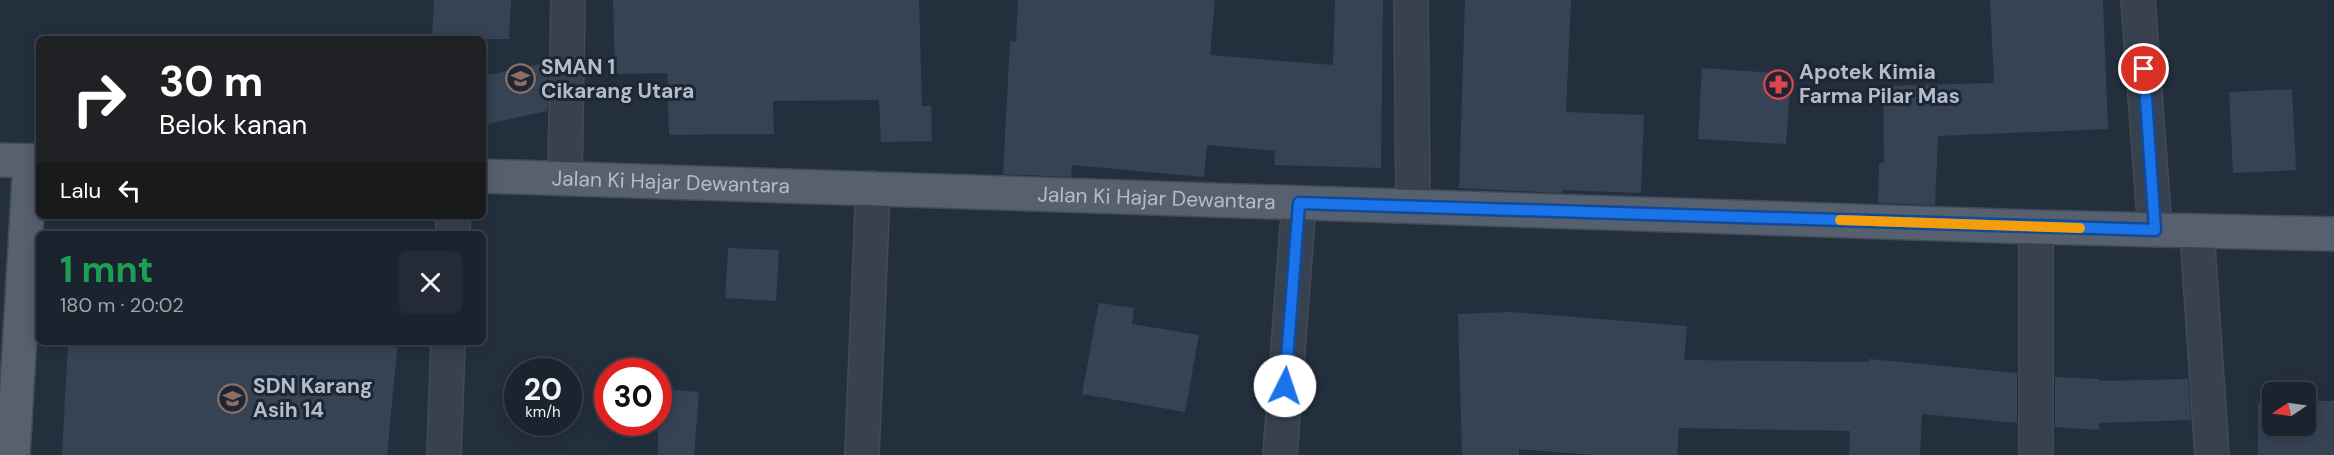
<!DOCTYPE html>
<html lang="id">
<head>
<meta charset="utf-8">
<style>
  body { margin:0; font-family:"DM Sans",sans-serif; background:#242b36; color:#f1f3f6; height:100vh; display:flex; flex-direction:column; font-size:22px; white-space:nowrap }
  * { box-sizing:border-box; margin:0 }
  p { font-size:20px; color:#a0a4aa }
  .icon { flex:none; width:33px; height:33px; fill:none; stroke:currentColor; stroke-width:2; stroke-linecap:round; stroke-linejoin:round }
  .map { position:relative; flex:1; overflow:hidden }
  .sheet { position:absolute; left:36px; top:231px; width:450px; height:114px; display:flex; flex-direction:column; background:#1b232e; border-radius:9px; box-shadow:0 3px 15px #0003,0 0 0 2px #39404a }
  .sheet>* { flex:none }
  .hud { position:absolute; left:36px; top:36px; width:450px; height:183px; border-radius:9px; box-shadow:0 3px 15px #0003,0 0 0 2px #39404a; background:#202124; color:#fff; overflow:hidden }
  .needle { width:39px; rotate:257deg }
  .tools { position:absolute; left:2262px; top:382px; display:grid; gap:12px }
  .tools a { display:grid; place-items:center; width:54px; height:54px; border-radius:9px; background:#1b232e; box-shadow:0 3px 15px #0003,0 0 0 2px #39404a; font-size:30px }
  .speed { position:absolute; left:504px; top:358px; display:flex; gap:12px; font-size:30px; font-weight:700; text-align:center }
  .speed>* { display:grid; place-content:center; width:78px; height:78px; border-radius:50%; background:#1b232e; box-shadow:0 3px 15px #0003,0 0 0 2px #39404a; line-height:1 }
  .speed small { font-size:15px; font-weight:400 }
  .speed .limit { border:9px solid #d22; background:#fff; color:#111 }
  .pin { position:absolute; display:grid; place-items:center; width:51px; height:51px; color:#fff; margin:-26px; border:3px solid #fff; border-radius:50%; box-shadow:0 2px 6px #0007 }
  .me { position:absolute; width:66px; margin:-33px; rotate:4deg; stroke-linejoin:round; filter:drop-shadow(0 0 4px #0008) }
  .turn { display:flex; align-items:center; gap:21px; height:126px; padding:0 24px; font-size:27px }
  .turn .icon { width:78px; height:78px; stroke-width:2.5 }
  .turn b { display:block; font-size:42px; line-height:51px }
  .then { display:flex; align-items:center; height:57px; padding:0 24px; background:#0003; gap:12px; font-size:22px }
  .round { display:grid; place-items:center; flex:none; width:63px; height:63px; border-radius:9px; background:#242b36 }
  .head { display:flex; align-items:center; justify-content:space-between; height:102px; padding:0 24px }
  h1 { font-size:36px; font-weight:700; line-height:45px; color:#1e9e55 }
  .map>svg:first-child { display:block }
</style>
</head>
<body>
<div class="map">
<svg width="2334" height="455" viewBox="0 0 2334 455">
  <rect width="100%" height="100%" fill="#242f3e"/>
  <g fill="#364354">
    <path d="M 434,0 L 511,0 L 509,39 L 432,39 Z"/>
    <path d="M 613,0 L 919,0 L 922,106 L 931,106 L 932,141 L 881,142 L 879,100 L 773,101 L 774,134 L 669,135 L 667,73 L 615,74 Z"/>
    <path d="M 1018,0 L 1215,0 L 1210,55 L 1333,65 L 1335,0 L 1383,0 L 1381,168 L 1274,165 L 1275,151 L 1207,145 L 1204,177 L 1072,165 L 1071,177 L 1003,174 L 1010,41 L 1016,42 Z"/>
    <path d="M 1465,0 L 1571,0 L 1566,112 L 1644,115 L 1641,193 L 1562,190 L 1562,193 L 1459,188 Z"/>
    <path d="M 1990,0 L 2103,0 L 2108,129 L 1938,136 L 1935,205 L 1878,203 L 1879,163 L 1884,163 L 1883,86 L 1994,83 Z"/>
    <path d="M 544,63 L 548,80 L 547,111 L 483,125 L 483,76 Z"/>
    <path d="M 1702,68 L 1791,74 L 1786,144 L 1698,139 Z"/>
    <path d="M 2292,89 L 2296,170 L 2233,173 L 2229,92 Z"/>
    <path d="M 728,248 L 779,250 L 776,301 L 725,298 Z"/>
    <path d="M 1099,303 L 1134,308 L 1132,324 L 1199,335 L 1185,412 L 1082,394 Z"/>
    <path d="M 1510,312 L 1687,326 L 1684,360 L 1869,362 L 1869,359 L 2017,373 L 2017,423 L 1922,414 L 1920,455 L 1849,455 L 1850,431 L 1679,428 L 1677,455 L 1594,455 L 1519,449 L 1519,455 L 1462,455 L 1458,314 Z"/>
    <path d="M 68,342 L 115,342 L 187,346 L 187,342 L 398,342 L 387,455 L 62,455 Z"/>
    <path d="M 2055,377 L 2099,379 L 2099,381 L 2188,379 L 2191,420 L 2099,423 L 2099,430 L 2055,427 Z"/>
    <path d="M 658,389 L 699,392 L 694,455 L 658,455 Z"/>
    <path d="M 2306,401 L 2334,401 L 2334,455 L 2258,455 L 2258,402 L 2272,402 L 2272,426 L 2306,426 Z"/>
  </g>
  <g fill="none" stroke-linecap="round" stroke-linejoin="round">
    <defs>
      <g id="minor">
        <path d="M 1411,0 L 1413,206"/>
        <path d="M 2138,0 L 2155,230"/>
        <path d="M 565,179 L 568,0"/>
        <path d="M 2197,232 L 2212,455"/>
        <path d="M 453,234 L 453,216"/>
        <path d="M 444,455 L 448,342"/>
        <path d="M 862,455 L 873,188"/>
        <path d="M 1280,455 L 1299,203"/>
        <path d="M 2036,455 L 2036,227"/>
      </g>
      <g id="major">
        <path d="M 0,160 L 39,161"/>
        <path id="s1" d="M 483,176 L 2036,227 L 2334,234"/>
        <path d="M 13,455 L 30,161"/>
      </g>
    </defs>
    <use href="#minor" stroke="#414a57" stroke-width="36"/>
    <use href="#major" stroke="#414a57" stroke-width="36"/>
    <use href="#minor" stroke="#38414e" stroke-width="33"/>
    <use href="#major" stroke="#56606e" stroke-width="33"/>
  </g>
  <g fill="none" stroke-linecap="round" stroke-linejoin="round">
    <defs>
      <path id="route" d="M 1285,386 L 1299,203 L 2155,230 L 2144,69"/>
    </defs>
    <use href="#route" stroke="#114b97" stroke-width="15"/>
    <use href="#route" stroke="#1a73e8" stroke-width="10"/>
    <path stroke="#f59e0b" stroke-width="10" d="M 1840,220 L 2080,228"/>
  </g>
  <defs>
    <symbol id="school-ring" viewBox="-11 -11 22 22"><circle r="9.5" fill="#1d2633" stroke="#8d6e63" stroke-width="1.5"/><path d="M0-5L7-2L0 1L-7-2ZM-4 1L0 2.5L4 1V4Q0 6-4 4Z" fill="#8d6e63"/></symbol>
    <symbol id="pharmacy-ring" viewBox="-11 -11 22 22"><circle r="9.5" fill="#1d2633" stroke="#e0444e" stroke-width="1.5"/><path d="M-2-6h4v4h4v4h-4v4h-4v-4h-4v-4h4Z" fill="#e0444e"/></symbol>
  </defs>
  <g fill-rule="evenodd">
    <use href="#school-ring" x="504" y="62" width="33" height="33"/>
    <use href="#pharmacy-ring" x="1762" y="68" width="33" height="33"/>
    <use href="#school-ring" x="216" y="382" width="33" height="33"/>
  </g>
  <g text-anchor="middle" stroke-width="6" stroke-linejoin="round" paint-order="stroke">
    <g font-size="21" font-weight="bold" fill="#b4bcc9" stroke="#1d2633" text-anchor="start">
      <text x="541" y="74">SMAN 1<tspan x="541" dy="24">Cikarang Utara</tspan></text>
      <text x="1799" y="79">Apotek Kimia<tspan x="1799" dy="24">Farma Pilar Mas</tspan></text>
      <text x="253" y="393">SDN Karang<tspan x="253" dy="24">Asih 14</tspan></text>
    </g>
    <g font-size="21" fill="#b4bcc9" stroke="#1d2633">
      <text dy="7" stroke="none"><textPath href="#s1" startOffset="188">Jalan Ki Hajar Dewantara</textPath></text>
      <text dy="7" stroke="none"><textPath href="#s1" startOffset="674">Jalan Ki Hajar Dewantara</textPath></text>
    </g>
  </g>
</svg>
<div class="tools">
<a><svg class="needle" viewBox="-14 -14 28 28"><path d="M0-13l5 13h-10z" fill="#e53935"/><path d="M0 13l5-13h-10z" fill="#a0a4aa"/></svg></a>
</div>
<div class="speed"><div>20<small>km/h</small></div><div class="limit">30</div></div>
<div class="pin" style="left:2144px;top:69px;background:#d93025"><svg class="icon" aria-label="arrive" viewBox="0 0 24 24"><path d="M6 21V4h12l-3 4 3 4H6"/></svg></div>
<svg class="me" style="left:1285px;top:386px" viewBox="-20 -20 40 40"><circle r="19" fill="#fff"/><path d="M0-13L10 11 0 6-10 11z" fill="#1a73e8"/></svg>
<div class="hud">
<div class="turn"><svg class="icon" aria-label="right" viewBox="0 0 24 24"><path d="M7 20v-9h11M14 6l5 5-5 5"/></svg><div><b>30 m</b>Belok kanan</div></div>
<div class="then">Lalu<svg class="icon" aria-label="left" viewBox="0 0 24 24"><path d="M17 20v-9H6M10 6l-5 5 5 5"/></svg></div>
</div>
<section class="sheet">
<div class="head"><div><h1>1 mnt</h1><p>180 m · 20:02</p></div><a class="round"><svg class="icon" aria-label="close" viewBox="0 0 24 24"><path d="M6 6l12 12M18 6L6 18"/></svg></a></div>
</section>
</div>
</body>
</html>
